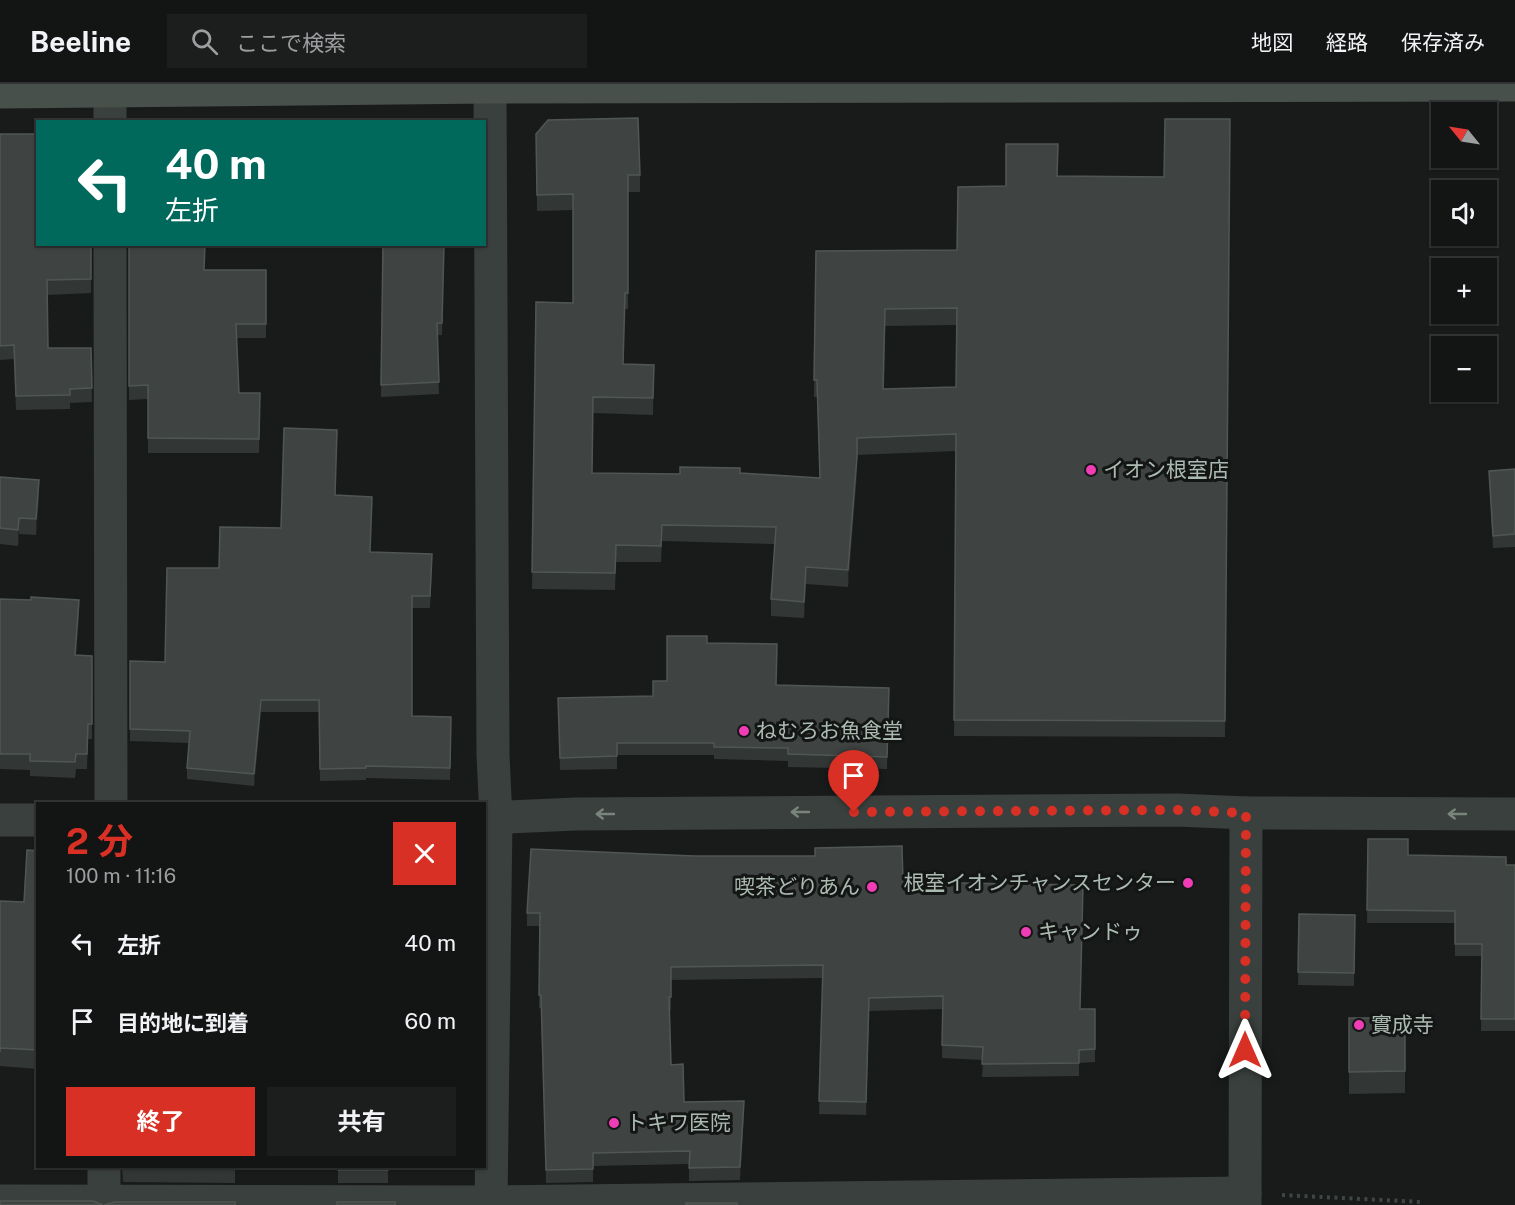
<!DOCTYPE html>
<html lang="ja">
<head>
<meta charset="utf-8">
<style>
  body { margin:0; font-family:"Public Sans","Noto Sans JP",sans-serif; background:#1c1d1d; color:#f1f3f6; height:100vh; display:flex; flex-direction:column; font-size:22px; white-space:nowrap }
  * { box-sizing:border-box; margin:0 }
  p { font-size:20px; color:#9d9ea0 }
  .icon { flex:none; width:33px; height:33px; fill:none; stroke:currentColor; stroke-width:2; stroke-linecap:round; stroke-linejoin:round }
  .map { position:relative; flex:1; overflow:hidden }
  .sheet { position:absolute; left:36px; top:718px; width:450px; height:366px; display:flex; flex-direction:column; background:#131414; border-radius:0px; box-shadow:0 2px 4px #0004,0 0 0 2px #323334 }
  .sheet>* { flex:none }
  .guide { position:absolute; left:36px; top:36px; width:450px; height:126px; border-radius:0px; box-shadow:0 2px 4px #0004,0 0 0 2px #323334; background:#00695c; color:#fff; overflow:hidden }
  .needle { width:39px; rotate:300deg }
  .fabs { position:absolute; left:1431px; top:18px; display:grid; gap:12px }
  .fabs a { display:grid; place-items:center; width:66px; height:66px; border-radius:0px; background:#131414; box-shadow:0 2px 4px #0004,0 0 0 2px #323334; font-size:30px }
  .pin { position:absolute; display:grid; place-items:center; width:51px; height:51px; color:#fff; margin:-62px -26px; border-radius:50% 50% 50% 0; rotate:-45deg; box-shadow:0 0 6px #0007 }
  .pin .icon { rotate:45deg }
  .me { position:absolute; width:66px; margin:-33px; rotate:0deg; stroke-linejoin:round; filter:drop-shadow(0 0 4px #0008) }
  .turn { display:flex; align-items:center; gap:21px; height:126px; padding:0 30px; font-size:27px }
  .turn .icon { width:78px; height:78px; stroke-width:2.5 }
  .turn b { display:block; font-size:42px; line-height:51px }
  .round { display:grid; place-items:center; flex:none; width:63px; height:63px; border-radius:0px; background:#1c1d1d }
  .headline { display:flex; align-items:center; justify-content:space-between; height:102px; padding:0 30px }
  h1 { font-size:36px; font-weight:700; line-height:45px; color:#d93025 }
  .button { display:flex; gap:12px; margin-top:auto; padding:12px 30px }
  .button a { flex:1; height:69px; border-radius:0px; background:#d93025; color:#fff; font-size:24px; font-weight:700; line-height:69px; text-align:center }
  .button a+a { background:#1c1d1d; color:#f1f3f6 }
  ul { padding:0; list-style:none }
  li { display:flex; align-items:center; gap:18px; height:78px; padding:0 30px }
  li div { flex:1 }
  li b { display:block; font-size:22px }
  li em { font-style:normal }
  header { display:flex; align-items:center; gap:36px; box-sizing:border-box; height:84px; padding:0 30px; background:#131414; border-bottom:2px solid #323334 }
  header strong { font-size:28px }
  nav { display:flex; gap:33px; margin-inline-start:auto; font-size:21px }
  .search { width:420px; height:54px; background:#1c1d1d; display:flex; align-items:center; gap:15px; box-sizing:border-box; padding:0 21px; border-radius:0px; color:#9d9ea0; font-size:22px }
  .map>svg:first-child { display:block }
</style>
</head>
<body>
<header>
<strong>Beeline</strong>
<div class="search"><svg class="icon" aria-label="search" viewBox="0 0 24 24"><circle cx="10" cy="10" r="6"/><path d="M15 15l6 6"/></svg>ここで検索</div>
<nav><a>地図</a><a>経路</a><a>保存済み</a></nav>
</header>
<div class="map">
<svg width="1515" height="1121" viewBox="0 0 1515 1121">
  <rect width="100%" height="100%" fill="#191b1b"/>
  <g fill="none" stroke-linecap="round" stroke-linejoin="round">
    <path stroke="#404743" stroke-width="4" stroke-dasharray="3 4.5" stroke-linecap="butt" d="M 1282,1111 L 1422,1118"/>
    <g stroke="#3a403d" stroke-width="33">
      <path d="M 110,8 L 110,38"/>
      <path d="M 110,160 L 111,720"/>
      <path d="M 484,734 L 576,730 L 1177,726 L 1246,729 L 1515,730"/>
      <path d="M 0,736 L 38,736"/>
      <path d="M 0,1117 L 491,1118 L 1245,1109"/>
      <path d="M 104,1121 L 104,1083"/>
      <path d="M 1245,1121 L 1246,729"/>
    </g>
    <path stroke="#3a403d" stroke-width="33" d="M 490,0 L 493,671 L 496,734 L 491,1121"/>
    <path stroke="#48504c" stroke-width="33" d="M 0,8 L 490,3 L 1515,1"/>
  </g>
  <g fill="#323634" fill-rule="evenodd">
    <path d="M 1230,35 L 1225,653 L 954,652 L 956,367 L 857,371 L 857,389 L 848,503 L 806,500 L 804,534 L 771,532 L 771,515 L 775,460 L 662,457 L 661,478 L 616,478 L 615,506 L 532,505 L 536,218 L 573,219 L 573,126 L 537,127 L 536,50 L 640,91 L 640,108 L 628,108 L 628,225 L 625,225 L 623,280 L 654,281 L 653,331 L 593,329 L 592,389 L 680,390 L 740,389 L 820,394 L 817,313 L 814,313 L 816,167 L 957,166 L 1006,102 L 1058,92 L 1164,93 ZM 957,241 L 956,303 L 884,305 L 885,242 Z"/>
    <path d="M 0,50 L 91,160 L 91,209 L 47,211 L 48,264 L 91,264 L 92,318 L 70,319 L 70,325 L 16,326 L 14,275 L 0,276 Z"/>
    <path d="M 129,160 L 205,186 L 266,186 L 266,254 L 237,254 L 239,309 L 260,309 L 259,369 L 148,369 L 148,315 L 129,316 Z"/>
    <path d="M 383,160 L 444,160 L 442,251 L 437,251 L 439,310 L 381,313 Z"/>
    <path d="M 1515,385 L 1515,463 L 1493,464 L 1489,387 Z"/>
    <path d="M 0,393 L 39,412 L 36,451 L 19,450 L 18,462 L 0,460 Z"/>
    <path d="M 335,411 L 371,468 L 432,482 L 430,524 L 412,524 L 412,632 L 451,633 L 450,696 L 366,694 L 366,696 L 320,697 L 319,628 L 261,628 L 254,702 L 187,695 L 187,684 L 189,659 L 130,657 L 130,577 L 165,578 L 219,484 L 281,444 Z"/>
    <path d="M 0,515 L 79,531 L 76,571 L 92,572 L 92,655 L 88,655 L 87,685 L 76,685 L 75,694 L 30,692 L 30,686 L 0,685 Z"/>
    <path d="M 707,559 L 776,601 L 889,604 L 887,685 L 788,683 L 788,677 L 714,675 L 714,671 L 617,671 L 617,685 L 560,686 L 558,614 L 653,612 Z"/>
    <path d="M 1368,755 L 1408,771 L 1506,781 L 1515,781 L 1515,947 L 1481,947 L 1482,872 L 1455,872 L 1455,839 L 1367,839 Z"/>
    <path d="M 38,767 L 38,985 L 0,982 L 0,987 L 0,817 L 24,818 Z"/>
    <path d="M 903,798 L 1080,925 L 1095,925 L 1095,978 L 1079,979 L 1079,992 L 982,993 L 983,976 L 942,974 L 943,925 L 869,927 L 866,1031 L 819,1030 L 823,894 L 671,896 L 671,926 L 669,926 L 671,981 L 684,1018 L 744,1030 L 740,1096 L 689,1097 L 689,1080 L 593,1082 L 593,1098 L 546,1099 L 541,924 L 539,924 L 540,842 L 527,842 L 527,829 Z"/>
    <path d="M 1299,830 L 1355,831 L 1354,902 L 1298,901 Z"/>
    <path d="M 1349,934 L 1405,934 L 1405,1009 L 1349,1010 Z"/>
    <path d="M 122,1083 L 235,1083 L 235,1099 L 123,1098 Z"/>
    <rect x="338" y="1083" width="50" height="16"/>
  </g>
  <g fill="#232525">
    <path d="M 857,373 L 857,389 L 848,503 L 848,486 Z"/>
    <path d="M 39,396 L 39,412 L 36,451 L 36,435 Z"/>
    <path d="M 19,434 L 19,450 L 18,462 L 18,446 Z"/>
    <path d="M 806,483 L 806,500 L 804,534 L 804,518 Z"/>
    <path d="M 79,516 L 79,531 L 75,586 L 75,571 Z"/>
    <path d="M 261,616 L 261,628 L 254,702 L 254,690 Z"/>
    <path d="M 744,1017 L 744,1030 L 740,1096 L 740,1083 Z"/>
  </g>
  <g fill="#3f4442" stroke="#505753" stroke-width="1.5" fill-rule="evenodd">
    <path d="M 638,34 L 640,91 L 628,91 L 628,209 L 625,209 L 623,280 L 654,281 L 653,314 L 593,313 L 592,389 L 680,390 L 680,383 L 740,384 L 740,389 L 820,394 L 817,296 L 814,296 L 816,167 L 957,166 L 958,103 L 1006,102 L 1006,60 L 1058,60 L 1057,92 L 1164,93 L 1165,35 L 1230,35 L 1225,637 L 954,636 L 956,350 L 857,354 L 857,373 L 848,486 L 806,483 L 804,518 L 771,515 L 776,443 L 662,441 L 661,462 L 616,461 L 615,489 L 532,488 L 536,218 L 573,219 L 573,110 L 537,111 L 536,50 L 548,36 ZM 957,224 L 956,303 L 883,305 L 885,225 Z"/>
    <path d="M 0,50 L 38,50 L 38,160 L 91,160 L 91,195 L 47,196 L 48,264 L 91,264 L 92,304 L 70,305 L 70,311 L 16,312 L 14,261 L 0,262 Z"/>
    <path d="M 129,160 L 205,160 L 204,186 L 266,186 L 266,240 L 236,240 L 239,309 L 260,309 L 259,355 L 148,354 L 148,301 L 129,302 Z"/>
    <path d="M 383,160 L 444,160 L 442,239 L 437,239 L 439,298 L 381,301 Z"/>
    <path d="M 284,344 L 337,346 L 335,411 L 372,413 L 370,468 L 432,470 L 430,512 L 412,512 L 412,632 L 451,633 L 450,684 L 366,682 L 366,684 L 320,685 L 319,616 L 261,616 L 254,690 L 187,684 L 190,647 L 130,645 L 130,577 L 165,578 L 167,484 L 219,484 L 220,443 L 281,444 Z"/>
    <path d="M 1515,385 L 1515,450 L 1493,452 L 1489,387 Z"/>
    <path d="M 0,393 L 39,396 L 36,435 L 19,434 L 18,446 L 0,444 Z"/>
    <path d="M 31,513 L 79,516 L 75,571 L 92,572 L 92,640 L 88,640 L 87,670 L 76,670 L 75,678 L 30,677 L 30,670 L 0,670 L 0,515 L 31,516 Z"/>
    <path d="M 667,552 L 707,552 L 707,559 L 777,560 L 776,601 L 889,604 L 887,673 L 788,670 L 788,664 L 714,663 L 714,659 L 617,659 L 617,672 L 560,674 L 558,614 L 653,612 L 653,597 L 667,597 Z"/>
    <path d="M 1368,755 L 1408,755 L 1408,771 L 1506,773 L 1506,781 L 1515,781 L 1515,935 L 1481,935 L 1482,860 L 1455,860 L 1455,827 L 1367,826 Z"/>
    <path d="M 902,762 L 903,798 L 1083,801 L 1080,925 L 1095,925 L 1095,965 L 1079,966 L 1079,979 L 982,980 L 983,963 L 942,961 L 943,912 L 869,914 L 866,1018 L 819,1017 L 823,881 L 671,883 L 671,913 L 669,913 L 671,981 L 683,980 L 684,1018 L 744,1017 L 740,1083 L 689,1084 L 690,1067 L 593,1069 L 593,1085 L 546,1086 L 541,911 L 539,911 L 540,829 L 527,829 L 531,765 L 694,772 L 815,772 L 815,764 Z"/>
    <path d="M 27,766 L 38,767 L 38,966 L 0,964 L 0,968 L 0,817 L 24,818 Z"/>
    <path d="M 1299,830 L 1355,831 L 1354,889 L 1298,888 Z"/>
    <path d="M 1349,934 L 1405,934 L 1405,987 L 1349,988 Z"/>
    <rect x="123" y="1083" width="112" height="2"/>
    <rect x="338" y="1083" width="50" height="3"/>
    <path d="M 0,1117 L 93,1117 L 103,1121 L 0,1121 Z"/>
    <path d="M 115,1118 L 235,1118 L 235,1121 L 104,1121 Z"/>
    <rect x="337" y="1118" width="58" height="3"/>
    <rect x="686" y="1119" width="51" height="2"/>
  </g>
  <defs><path id="oneway-shaft" d="M-6 0H5M1.5-3L5.5 0L1.5 3" fill="none" stroke-width="1.6" stroke-linecap="round" stroke-linejoin="round" transform="scale(1.5)"/></defs>
  <g stroke="#79847d">
    <use href="#oneway-shaft" transform="translate(800 728) rotate(180)"/>
    <use href="#oneway-shaft" transform="translate(605 730) rotate(180)"/>
    <use href="#oneway-shaft" transform="translate(1457 730) rotate(-180)"/>
  </g>
  <g fill="none" stroke-linecap="round" stroke-linejoin="round">
    <path stroke="#d93025" stroke-width="10" stroke-dasharray="0 18" d="M 854,728 L 1177,726 L 1246,729 L 1245,966"/>
  </g>
  <g fill="#f03db6" stroke="#141616" stroke-width="2">
    <circle cx="1091" cy="386" r="6"/>
    <circle cx="744" cy="647" r="6"/>
    <circle cx="1188" cy="799" r="6"/>
    <circle cx="872" cy="803" r="6"/>
    <circle cx="1026" cy="848" r="6"/>
    <circle cx="1359" cy="941" r="6"/>
    <circle cx="614" cy="1039" r="6"/>
  </g>
  <g text-anchor="middle" stroke-width="6" stroke-linejoin="round" paint-order="stroke">
    <g font-size="21" fill="#acbbb1" stroke="#141616" text-anchor="start">
      <text x="1103" y="393">イオン根室店</text>
      <text x="756" y="654">ねむろお魚食堂</text>
      <text x="1176" y="806" text-anchor="end">根室イオンチャンスセンター</text>
      <text x="860" y="810" text-anchor="end">喫茶どりあん</text>
      <text x="1038" y="855">キャンドゥ</text>
      <text x="1371" y="948">實成寺</text>
      <text x="626" y="1046">トキワ医院</text>
    </g>
  </g>
</svg>
<div class="fabs">
<a><svg class="needle" viewBox="-14 -14 28 28"><path d="M0-13l5 13h-10z" fill="#e53935"/><path d="M0 13l5-13h-10z" fill="#9d9ea0"/></svg></a>
<a><svg class="icon" aria-label="sound" viewBox="0 0 24 24"><path d="M4 9h4l5-4v14l-5-4H4zM17 9q2 3 0 6"/></svg></a>
<a>+</a>
<a>−</a>
</div>
<div class="pin" style="left:854px;top:728px;background:#d93025"><svg class="icon" aria-label="arrive" viewBox="0 0 24 24"><path d="M6 21V4h12l-3 4 3 4H6"/></svg></div>
<svg class="me" style="left:1245px;top:966px" viewBox="-20 -20 40 40"><path d="M0-17L14 15 0 8-14 15z" fill="#d93025" stroke="#fff" stroke-width="4"/></svg>
<div class="guide">
<div class="turn"><svg class="icon" aria-label="left" viewBox="0 0 24 24"><path d="M17 20v-9H6M10 6l-5 5 5 5"/></svg><div><b>40 m</b>左折</div></div>
</div>
<section class="sheet">
<div class="headline"><div><h1>2 分</h1><p>100 m · 11:16</p></div><a class="round" style="background:#d93025;color:#fff"><svg class="icon" aria-label="close" viewBox="0 0 24 24"><path d="M6 6l12 12M18 6L6 18"/></svg></a></div>
<ul>
<li><svg class="icon" aria-label="left" viewBox="0 0 24 24"><path d="M17 20v-9H6M10 6l-5 5 5 5"/></svg><div><b>左折</b></div><em>40 m</em></li>
<li><svg class="icon" aria-label="arrive" viewBox="0 0 24 24"><path d="M6 21V4h12l-3 4 3 4H6"/></svg><div><b>目的地に到着</b></div><em>60 m</em></li>
</ul>
<div class="button"><a>終了</a><a>共有</a></div>
</section>
</div>
</body>
</html>
